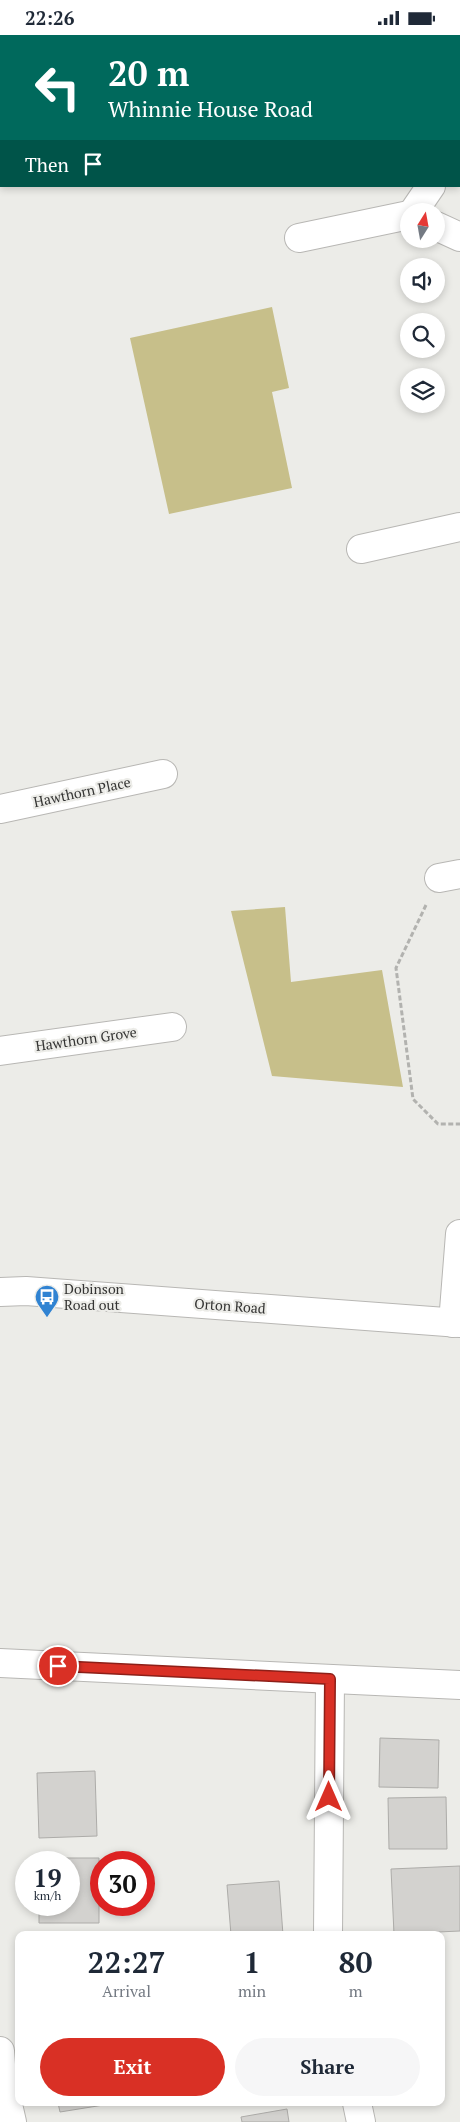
<!DOCTYPE html>
<html lang="en">
<head>
<meta charset="utf-8">
<style>
  body { margin:0; font-family:"PT Serif",serif; background:#f6f6f7; color:#1f2937; height:100vh; display:flex; flex-direction:column; font-size:19px; white-space:nowrap }
  * { box-sizing:border-box; margin:0 }
  p { font-size:16px; color:#747a83 }
  .icon { flex:none; width:28px; height:28px; fill:none; stroke:currentColor; stroke-width:2; stroke-linecap:round; stroke-linejoin:round }
  .map { position:relative; flex:1; overflow:hidden }
  .side { position:absolute; left:15px; top:1896px; width:430px; height:175px; display:flex; flex-direction:column; background:#fff; border-radius:10px; box-shadow:0 2px 8px #0003 }
  .side>* { flex:none }
  .guide { position:absolute; left:0px; top:0px; width:460px; height:152px; box-shadow:0 2px 8px #0003; background:#00695c; color:#fff; overflow:hidden }
  .needle { width:32px; rotate:11deg }
  .buttons { position:absolute; left:400px; top:168px; display:grid; gap:10px }
  .buttons a { display:grid; place-items:center; width:45px; height:45px; border-radius:50%; background:#fff; box-shadow:0 2px 8px #0003; font-size:25px }
  .speed { position:absolute; left:15px; top:1816px; display:flex; gap:10px; font-size:25px; font-weight:700; text-align:center }
  .speed>* { display:grid; place-content:center; width:65px; height:65px; border-radius:50%; background:#fff; box-shadow:0 2px 8px #0003; line-height:1 }
  .speed small { font-size:12px; font-weight:400 }
  .speed .limit { border:8px solid #d22; background:#fff; color:#111 }
  .pin { position:absolute; display:grid; place-items:center; width:42px; height:42px; color:#fff; margin:-21px; border:2px solid #fff; border-radius:50%; box-shadow:0 1px 5px #0007 }
  .me { position:absolute; width:55px; margin:-28px; rotate:0deg; stroke-linejoin:round; filter:drop-shadow(0 0 4px #0008) }
  .turn { display:flex; align-items:center; gap:18px; height:105px; padding:0 25px; font-size:22px }
  .turn .icon { width:65px; height:65px; stroke-width:2.5 }
  .turn b { display:block; font-size:35px; line-height:42px }
  .then { display:flex; align-items:center; height:48px; padding:0 25px; background:#0003; gap:10px; font-size:19px }
  .eta { display:flex; justify-content:space-evenly; align-items:center; height:85px; text-align:center }
  .eta b { font-size:30px; font-weight:700; line-height:35px }
  .primary-button { display:flex; gap:10px; margin-top:auto; padding:10px 25px }
  .primary-button a { flex:1; height:58px; border-radius:30px; background:#d93025; color:#fff; font-size:20px; font-weight:700; line-height:58px; text-align:center }
  .primary-button a+a { background:#f6f6f7; color:#1f2937 }
  .status { display:flex; justify-content:space-between; align-items:center; height:35px; padding:0 25px; background:#fff; direction:ltr }
  .status svg { height:14px; fill:currentColor }
  .map>svg:first-child { display:block }
</style>
</head>
<body>
<div class="status"><b>22:26</b><svg viewBox="0 0 49 12"><path d="M0 12V9h3v3zM5 12V6h3v6zM10 12V3h3v9zM15 12V0h3v12zM26 1h20v11H26zM47 4h2v5h-2z"/></svg></div>
<div class="map">
<svg width="460" height="2087" viewBox="0 0 460 2087">
  <rect width="100%" height="100%" fill="#ecece8"/>
  <g fill="#c7bf8a">
    <path d="M 272,272 L 289,353 L 272,357 L 292,453 L 169,479 L 130,303 Z"/>
    <path d="M 285,872 L 291,947 L 382,935 L 403,1052 L 272,1041 L 231,876 Z"/>
  </g>
  <g fill="#d3d2cf" stroke="#adaca9">
    <path d="M 380,1703 L 439,1705 L 438,1753 L 379,1752 Z"/>
    <path d="M 95,1736 L 97,1801 L 39,1803 L 37,1738 Z"/>
    <path d="M 446,1762 L 447,1814 L 389,1814 L 388,1763 Z"/>
    <path d="M 39,1823 L 99,1823 L 99,1888 L 39,1888 L 39,1870 L 69,1870 L 69,1828 L 39,1828 Z"/>
    <path d="M 460,1831 L 460,1896 L 394,1899 L 391,1834 Z"/>
    <path d="M 279,1846 L 283,1900 L 231,1900 L 227,1850 Z"/>
    <path d="M 58,2068 L 116,2068 L 60,2077 Z"/>
    <path d="M 287,2074 L 289,2087 L 242,2087 L 241,2082 Z"/>
  </g>
  <g fill="none" stroke-linecap="round" stroke-linejoin="round">
    <defs>
      <g id="street">
        <path d="M 431,0 L 432,1"/>
        <path d="M 459,45 L 460,43"/>
        <path d="M 459,120 L 460,125"/>
        <path d="M 414,176 L 431,151"/>
        <path d="M 436,191 L 460,202"/>
        <path d="M 299,203 L 409,180"/>
        <path d="M 361,514 L 460,492"/>
        <path d="M 0,774 L 163,739"/>
        <path d="M 439,843 L 460,839"/>
        <path d="M 0,1016 L 172,992"/>
        <path d="M 453,1288 L 460,1199"/>
        <path d="M 0,1628 L 460,1650"/>
        <path d="M 328,1900 L 330,1644"/>
        <path d="M 0,2016 L 2,2043 L 12,2087"/>
        <path d="M 357,2068 L 361,2087"/>
      </g>
      <path id="secondary" d="M 0,1257 L 26,1256 L 460,1288"/>
    </defs>
    <use href="#street" stroke="#b8b7b4" stroke-width="30"/>
    <use href="#secondary" stroke="#b8b7b4" stroke-width="30"/>
    <path stroke="#b2b2af" stroke-width="3" stroke-dasharray="5 2.5" stroke-linecap="butt" d="M 426,870 L 396,933 L 413,1064 L 438,1089 L 460,1089"/>
    <use href="#street" stroke="#fff" stroke-width="28"/>
    <use href="#secondary" stroke="#fff" stroke-width="28"/>
  </g>
  <g fill="none" stroke-linecap="round" stroke-linejoin="round">
    <defs>
      <path id="route" d="M 58,1631 L 330,1644 L 329,1762"/>
    </defs>
    <use href="#route" stroke="#8d1f18" stroke-width="12"/>
    <use href="#route" stroke="#d93025" stroke-width="9"/>
  </g>
  <defs>
    <symbol id="bus-pin" viewBox="-11 -11 22 30"><path d="M0 17L-7.5 6A9.5 9.5 0 1 1 7.5 6Z" fill="#3083d2" stroke="#ecece8"/><path d="M-5-6H5V4H4V6H2V4H-2V6H-4V4H-5ZM-3.5-4V0h7V-4ZM-3.5 1.2v1.5H-2V1.2ZM2 1.2v1.5H3.5V1.2Z" fill="#fff"/></symbol>
  </defs>
  <g fill-rule="evenodd">
    <use href="#bus-pin" x="33" y="1248" width="28" height="38"/>
  </g>
  <g text-anchor="middle" stroke-width="4.5" stroke-linejoin="round" paint-order="stroke">
    <g font-size="14" fill="#343433" stroke="#ecece8">
      <text transform="translate(82 757) rotate(-12)" y="5">Hawthorn Place</text>
      <text transform="translate(86 1004) rotate(-8)" y="5">Hawthorn Grove</text>
      <text transform="translate(230 1271) rotate(4)" y="5">Orton Road</text>
    </g>
    <g font-size="14" fill="#343433" stroke="#ecece8" text-anchor="start">
      <text x="64" y="1259">Dobinson<tspan x="64" dy="16">Road out</tspan></text>
    </g>
  </g>
</svg>
<div class="buttons">
<a><svg class="needle" viewBox="-14 -14 28 28"><path d="M0-13l5 13h-10z" fill="#e53935"/><path d="M0 13l5-13h-10z" fill="#747a83"/></svg></a>
<a><svg class="icon" aria-label="sound" viewBox="0 0 24 24"><path d="M4 9h4l5-4v14l-5-4H4zM17 9q2 3 0 6"/></svg></a>
<a><svg class="icon" aria-label="search" viewBox="0 0 24 24"><circle cx="10" cy="10" r="6"/><path d="M15 15l6 6"/></svg></a>
<a><svg class="icon" aria-label="layers" viewBox="0 0 24 24"><path d="M12 4l9 5-9 5-9-5zM3 14l9 5 9-5"/></svg></a>
</div>
<div class="speed"><div>19<small>km/h</small></div><div class="limit">30</div></div>
<div class="pin" style="left:58px;top:1631px;background:#d93025"><svg class="icon" aria-label="arrive" viewBox="0 0 24 24"><path d="M6 21V4h12l-3 4 3 4H6"/></svg></div>
<svg class="me" style="left:329px;top:1762px" viewBox="-20 -20 40 40"><path d="M0-17L14 15 0 8-14 15z" fill="#d93025" stroke="#fff" stroke-width="4"/></svg>
<div class="guide">
<div class="turn"><svg class="icon" aria-label="left" viewBox="0 0 24 24"><path d="M17 20v-9H6M10 6l-5 5 5 5"/></svg><div><b>20 m</b>Whinnie House Road</div></div>
<div class="then">Then<svg class="icon" aria-label="arrive" viewBox="0 0 24 24"><path d="M6 21V4h12l-3 4 3 4H6"/></svg></div>
</div>
<section class="side">
<div class="eta">
<div><b>22:27</b><p>Arrival</p></div>
<div><b>1</b><p>min</p></div>
<div><b>80</b><p>m</p></div>
</div>
<div class="primary-button"><a>Exit</a><a>Share</a></div>
</section>
</div>
</body>
</html>
